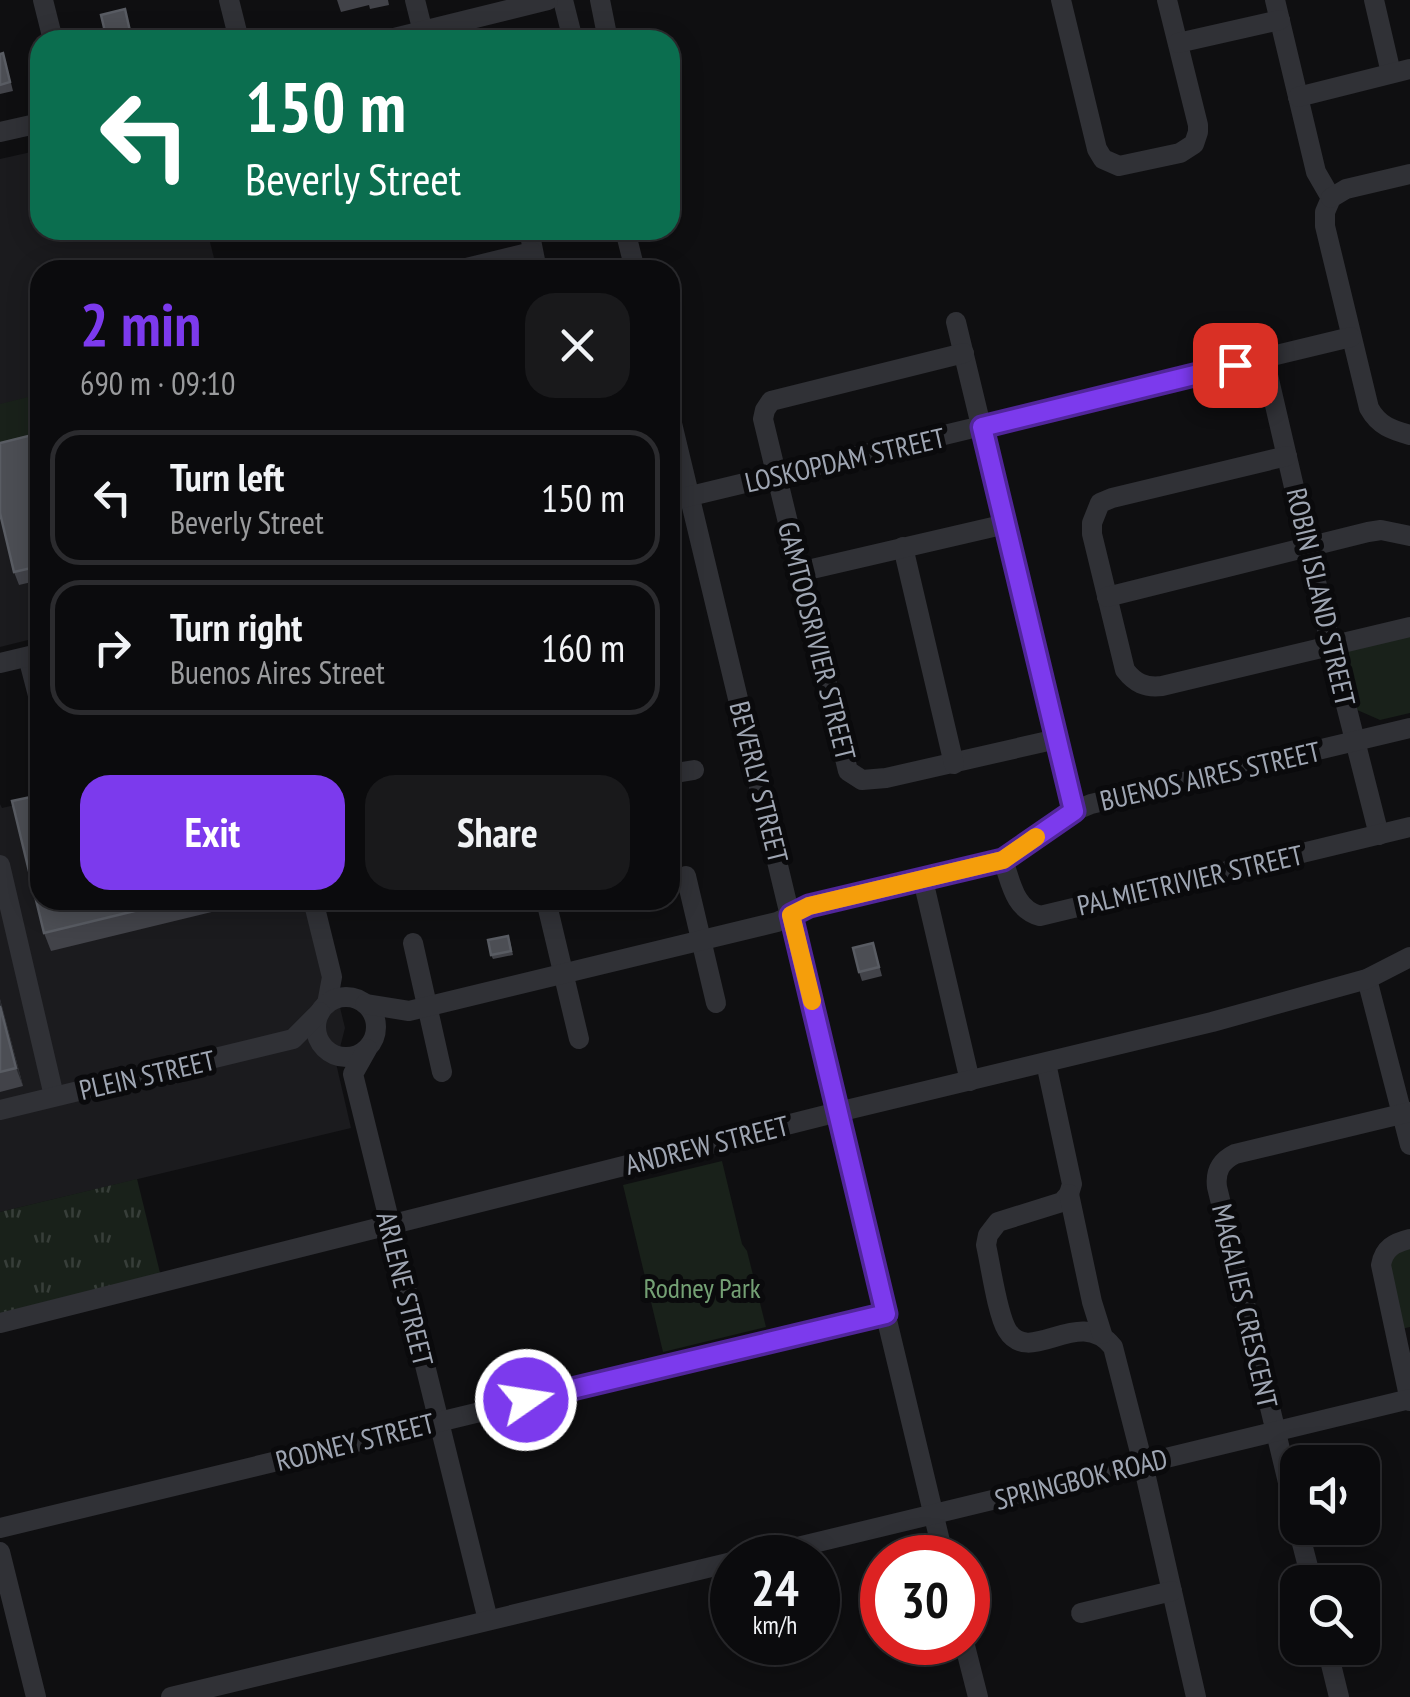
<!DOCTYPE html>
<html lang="en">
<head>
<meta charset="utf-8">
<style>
  body { margin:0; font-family:"PT Sans Narrow",sans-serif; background:#19191b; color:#f1f3f6; height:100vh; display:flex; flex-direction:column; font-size:38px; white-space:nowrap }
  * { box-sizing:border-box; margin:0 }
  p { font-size:32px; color:#9a9b9d }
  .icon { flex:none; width:55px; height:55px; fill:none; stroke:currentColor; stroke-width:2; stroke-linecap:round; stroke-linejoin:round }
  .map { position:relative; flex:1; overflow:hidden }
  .panel { position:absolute; left:30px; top:260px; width:650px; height:650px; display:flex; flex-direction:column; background:#0b0b0d; border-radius:30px; box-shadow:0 5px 25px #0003,0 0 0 2px #2b2b2e }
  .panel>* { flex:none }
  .top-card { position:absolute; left:30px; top:30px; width:650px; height:210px; border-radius:30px; box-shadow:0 5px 25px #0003,0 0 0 2px #2b2b2e; background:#0b6e4f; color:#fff; overflow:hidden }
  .buttons { position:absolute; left:1280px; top:1445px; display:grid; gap:20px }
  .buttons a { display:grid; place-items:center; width:100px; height:100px; border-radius:20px; background:#0b0b0d; box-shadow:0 5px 25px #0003,0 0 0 2px #2b2b2e; font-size:50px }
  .speed { position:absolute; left:710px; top:1535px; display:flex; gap:20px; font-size:50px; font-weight:700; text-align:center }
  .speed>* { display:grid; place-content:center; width:130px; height:130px; border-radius:50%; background:#0b0b0d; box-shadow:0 5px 25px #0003,0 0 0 2px #2b2b2e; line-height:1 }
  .speed small { font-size:25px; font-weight:400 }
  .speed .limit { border:15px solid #d22; background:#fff; color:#111 }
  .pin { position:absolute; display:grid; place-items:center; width:85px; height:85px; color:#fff; margin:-42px; border-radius:20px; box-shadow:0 5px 15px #0006 }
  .me { position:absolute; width:110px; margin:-55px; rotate:77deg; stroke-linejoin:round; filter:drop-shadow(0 0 8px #0008) }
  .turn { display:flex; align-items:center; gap:35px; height:210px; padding:0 50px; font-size:45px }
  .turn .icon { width:130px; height:130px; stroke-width:2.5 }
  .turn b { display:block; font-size:70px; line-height:85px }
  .round { display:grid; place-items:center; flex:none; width:105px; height:105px; border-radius:30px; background:#19191b }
  .headline { display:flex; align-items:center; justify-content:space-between; height:170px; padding:0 50px }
  h1 { font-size:60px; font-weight:600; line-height:75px; color:#7c3aed }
  .button { display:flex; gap:20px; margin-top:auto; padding:20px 50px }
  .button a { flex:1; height:115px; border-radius:30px; background:#7c3aed; color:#fff; font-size:40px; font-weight:600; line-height:115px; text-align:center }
  .button a+a { background:#19191b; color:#f1f3f6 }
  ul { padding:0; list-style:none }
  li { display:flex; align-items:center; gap:30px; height:135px; margin:0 20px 15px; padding:0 30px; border:5px solid #2b2b2e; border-radius:30px }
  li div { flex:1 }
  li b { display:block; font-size:38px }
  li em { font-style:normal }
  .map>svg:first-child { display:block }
</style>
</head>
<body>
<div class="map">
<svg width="1410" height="1697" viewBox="0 0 1410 1697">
  <defs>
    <pattern id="grass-tufts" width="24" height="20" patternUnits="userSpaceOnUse" patternTransform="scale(2.5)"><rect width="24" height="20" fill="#19211a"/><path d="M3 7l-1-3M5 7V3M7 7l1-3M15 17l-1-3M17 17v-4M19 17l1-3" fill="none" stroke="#373e39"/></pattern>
  </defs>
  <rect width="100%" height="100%" fill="#0f0f11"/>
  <g fill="#1b1b1e">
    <path d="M 40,150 L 40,230 L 207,230 L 217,270 L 40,270 L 40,637 L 0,647 L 0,159 Z"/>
    <path d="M 40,799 L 40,900 L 314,900 L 345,1028 L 336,1063 L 351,1128 L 0,1212 L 0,804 L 2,808 Z"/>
  </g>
  <path fill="url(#grass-tufts)" d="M 137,1179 L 161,1277 L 0,1315 L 0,1212 Z"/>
  <g fill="#19211a">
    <path d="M 40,394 L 40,440 L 0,450 L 0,404 Z"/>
    <path d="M 1410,631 L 1410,713 L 1380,720 L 1355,709 L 1342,656 L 1344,652 Z"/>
    <path d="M 722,1161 L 742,1244 L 747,1251 L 766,1327 L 663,1352 L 623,1185 Z"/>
    <path d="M 1410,1246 L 1410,1327 L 1401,1329 L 1387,1270 L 1390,1256 Z"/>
  </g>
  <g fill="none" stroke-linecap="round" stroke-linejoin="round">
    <g stroke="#303136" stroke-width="20">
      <path d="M 43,0 L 53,40"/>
      <path d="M 229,0 L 239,40"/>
      <path d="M 415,0 L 423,32"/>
      <path d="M 563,0 L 573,40"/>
      <path d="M 600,0 L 608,40"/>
      <path d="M 1061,0 L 1097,149 L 1103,159 L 1119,166 L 1180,153 L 1194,144 L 1198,132 L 1198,125 L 1167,0"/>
      <path d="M 1275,0 L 1316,172 L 1331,198"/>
      <path d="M 1374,0 L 1391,73"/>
      <path d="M 386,40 L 548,0"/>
      <path d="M 1178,43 L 1280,20"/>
      <path d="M 1298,97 L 1410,69"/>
      <path d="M 0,132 L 40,123"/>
      <path d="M 1331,198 L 1325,212 L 1325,226 L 1369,408 C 1379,426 1392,430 1410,435"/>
      <path d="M 1331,198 L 1346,189 L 1410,174"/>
      <path d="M 529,230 L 537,270"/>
      <path d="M 625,230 L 635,270"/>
      <path d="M 458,270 L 532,252"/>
      <path d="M 956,322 L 1074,811"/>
      <path d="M 964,353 L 771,401 L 765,410 L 763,419 L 848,771 L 862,780 L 886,778 L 1057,739"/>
      <path d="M 1264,358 L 1331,646 L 1379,835"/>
      <path d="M 670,415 L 944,1558"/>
      <path d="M 1287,456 L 1112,498 L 1100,503 L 1092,523 L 1092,534 L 1125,670 C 1135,683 1145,688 1162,686 L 1410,627"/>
      <path d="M 670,501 L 1351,337"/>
      <path d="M 903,547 L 954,764"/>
      <path d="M 799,572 L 1006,524"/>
      <path d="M 1107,597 L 1368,532 L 1381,530 L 1410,536"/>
      <path d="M 28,657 L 40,703"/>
      <path d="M 0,663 L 38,654"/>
      <path d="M 670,774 L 694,770"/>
      <path d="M 1003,860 C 1011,882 1014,909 1040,916 L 1410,827"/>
      <path d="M 0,865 L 54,1096"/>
      <path d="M 686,876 L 716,1003"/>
      <path d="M 923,880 L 970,1081"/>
      <path d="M 313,900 L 332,977 L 327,1004"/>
      <path d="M 548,909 L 579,1039"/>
      <path d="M 413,943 L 442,1072"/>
      <path d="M 1367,979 L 1410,1145"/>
      <circle cx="346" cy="1027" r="30"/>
      <path d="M 365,1004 L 409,1011 L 777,922 L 809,907 L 1003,860 L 1074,811 L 1091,804 L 1410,728"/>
      <path d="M 367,1049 L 353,1074 L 488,1620"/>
      <path d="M 1046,1063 L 1072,1184 L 1069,1194 L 1062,1202 L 998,1222 L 988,1235 L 986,1245 C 991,1267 997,1313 1007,1330 C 1030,1368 1079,1304 1113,1347 L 1143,1464 L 1196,1697"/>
      <path d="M 0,1110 L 293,1039 L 320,1012"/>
      <path d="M 1069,1194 L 1092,1302 L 1102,1334"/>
      <path d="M 1410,1239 C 1394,1243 1384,1248 1381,1265 L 1410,1401"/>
      <path d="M 0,1323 L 838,1112 L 1212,1022 L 1367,979 L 1410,957"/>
      <path d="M 1298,1524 L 1217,1187 C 1215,1171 1221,1161 1235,1154 L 1410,1112"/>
      <path d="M 0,1528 L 886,1314"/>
      <path d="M 1298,1528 L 1312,1582"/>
      <path d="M 0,1552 L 36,1697"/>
      <path d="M 752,1558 L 1410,1399"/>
      <path d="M 1081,1613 L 1172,1591"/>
      <path d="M 964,1642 L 978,1697"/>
      <path d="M 1327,1648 L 1339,1697"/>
      <path d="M 171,1697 L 732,1562"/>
    </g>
  </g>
  <g fill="#424349">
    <path d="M 337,0 L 388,0 L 389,5 L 370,9 L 369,5 L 341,12 Z"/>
    <path d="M 0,54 L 6,63 L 13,91 L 0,94 Z"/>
    <path d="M 40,433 L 40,580 L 19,585 L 14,572 Z"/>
    <path d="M 40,900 L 261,900 L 51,951 L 44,933 Z"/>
    <path d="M 510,941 L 513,955 L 493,959 L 491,955 Z"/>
    <path d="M 873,943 L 882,976 L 862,981 L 859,972 Z"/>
    <path d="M 0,999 L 23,1086 L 0,1092 Z"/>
  </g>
  <path fill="#292a2e" d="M 0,999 L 23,1086 L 16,1068 L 0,1006 Z"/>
  <g fill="#4c4e54" stroke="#595c63" stroke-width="2.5">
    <path d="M 125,9 L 132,40 L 107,40 L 101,15 Z"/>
    <path d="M 3,53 L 10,82 L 0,85 L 0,54 Z"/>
    <path d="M 40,433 L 40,566 L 14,572 L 0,513 L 0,443 Z"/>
    <path d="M 40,795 L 40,900 L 180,900 L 44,933 L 12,801 Z"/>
    <path d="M 508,936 L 511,951 L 491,955 L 488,940 Z"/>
    <path d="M 873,943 L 879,967 L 859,972 L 853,948 Z"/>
    <path d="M 0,1006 L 16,1068 L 0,1072 Z"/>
  </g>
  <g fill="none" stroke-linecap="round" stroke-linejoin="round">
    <defs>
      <path id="route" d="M 526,1400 L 886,1314 L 791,915 L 809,906 L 1003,860 L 1074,811 L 982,427 L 1235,365"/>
    </defs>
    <use href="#route" stroke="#51269a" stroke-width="25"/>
    <use href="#route" stroke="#7c3aed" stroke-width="18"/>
    <path stroke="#f59e0b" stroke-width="18" d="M 812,1001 L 791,915 L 809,906 L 1003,860 L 1036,837"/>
  </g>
  <g text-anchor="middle" stroke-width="10" stroke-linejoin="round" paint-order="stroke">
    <g font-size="28" fill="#9fa6b3" stroke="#0a0a0c">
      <text transform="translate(845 460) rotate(-13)" y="10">LOSKOPDAM STREET</text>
      <text transform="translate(1321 597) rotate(77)" y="10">ROBIN ISLAND STREET</text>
      <text transform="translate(817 641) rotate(76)" y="10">GAMTOOSRIVIER STREET</text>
      <text transform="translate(1210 776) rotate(-13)" y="10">BUENOS AIRES STREET</text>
      <text transform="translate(759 782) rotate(76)" y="10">BEVERLY STREET</text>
      <text transform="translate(1190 880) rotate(-13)" y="10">PALMIETRIVIER STREET</text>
      <text transform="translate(147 1075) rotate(-13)" y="10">PLEIN STREET</text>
      <text transform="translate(707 1145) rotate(-14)" y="10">ANDREW STREET</text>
      <text transform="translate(405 1289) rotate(76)" y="10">ARLENE STREET</text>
      <text transform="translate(1245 1306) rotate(77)" y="10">MAGALIES CRESCENT</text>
      <text transform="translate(355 1442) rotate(-14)" y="10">RODNEY STREET</text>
      <text transform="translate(1081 1479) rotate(-14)" y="10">SPRINGBOK ROAD</text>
    </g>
    <g font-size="28" fill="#74a074" stroke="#0a0a0c">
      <text x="702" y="1298">Rodney Park</text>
    </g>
  </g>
</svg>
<div class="buttons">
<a><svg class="icon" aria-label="sound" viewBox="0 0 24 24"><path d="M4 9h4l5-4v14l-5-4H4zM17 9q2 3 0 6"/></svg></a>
<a><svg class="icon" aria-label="search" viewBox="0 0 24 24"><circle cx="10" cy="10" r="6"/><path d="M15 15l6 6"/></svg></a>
</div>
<div class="speed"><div>24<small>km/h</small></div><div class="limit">30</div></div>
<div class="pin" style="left:1235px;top:365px;background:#d93025"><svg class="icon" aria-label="arrive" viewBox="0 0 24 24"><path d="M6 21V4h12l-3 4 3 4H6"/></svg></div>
<svg class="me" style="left:526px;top:1400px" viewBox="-20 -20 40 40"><circle r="17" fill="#7c3aed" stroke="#fff" stroke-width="3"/><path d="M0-11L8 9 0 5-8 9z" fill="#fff"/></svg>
<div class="top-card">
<div class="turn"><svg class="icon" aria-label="left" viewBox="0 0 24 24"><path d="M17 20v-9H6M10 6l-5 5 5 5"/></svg><div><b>150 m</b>Beverly Street</div></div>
</div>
<section class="panel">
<div class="headline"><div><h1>2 min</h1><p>690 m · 09:10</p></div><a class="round"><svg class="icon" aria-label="close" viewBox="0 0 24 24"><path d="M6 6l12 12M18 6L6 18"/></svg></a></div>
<ul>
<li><svg class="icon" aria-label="left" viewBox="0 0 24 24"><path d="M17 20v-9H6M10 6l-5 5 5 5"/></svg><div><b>Turn left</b><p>Beverly Street</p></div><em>150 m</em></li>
<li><svg class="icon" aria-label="right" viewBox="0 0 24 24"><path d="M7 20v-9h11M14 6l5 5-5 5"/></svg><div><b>Turn right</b><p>Buenos Aires Street</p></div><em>160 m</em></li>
</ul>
<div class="button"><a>Exit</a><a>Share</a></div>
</section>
</div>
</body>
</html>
